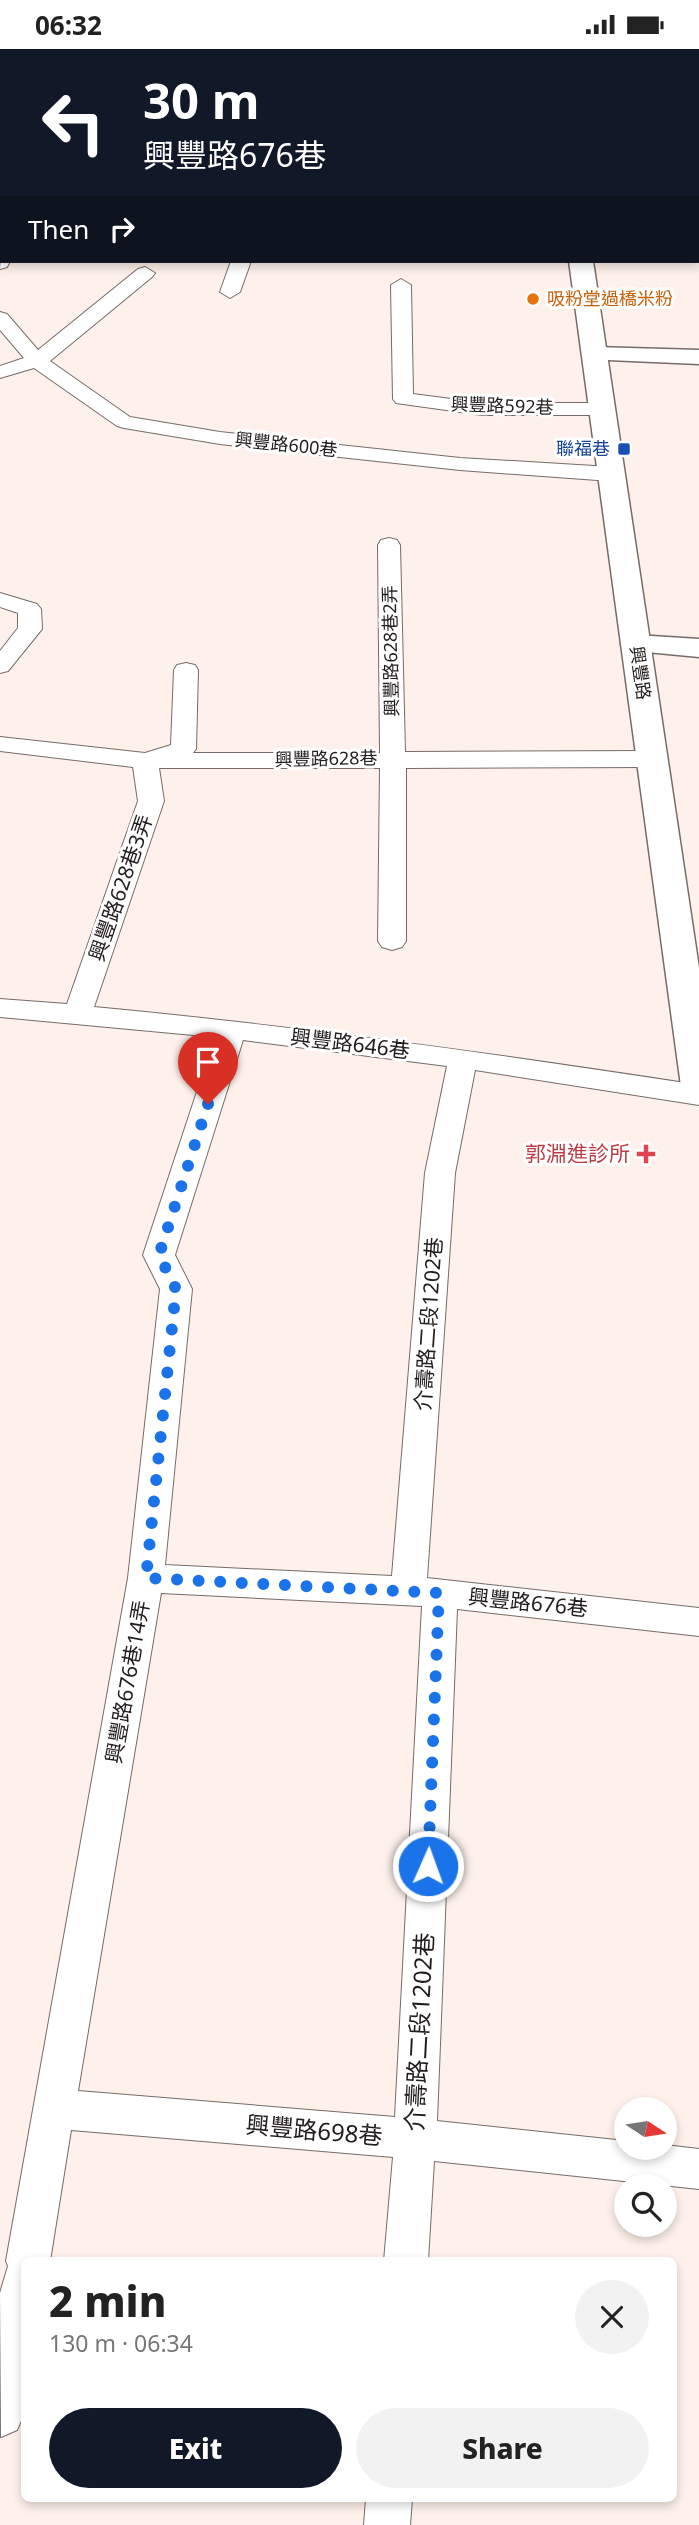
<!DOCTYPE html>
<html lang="en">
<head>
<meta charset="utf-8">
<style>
  body { margin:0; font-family:"Noto Sans","Noto Sans TC",sans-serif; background:#f2f2f2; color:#222; height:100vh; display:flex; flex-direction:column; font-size:26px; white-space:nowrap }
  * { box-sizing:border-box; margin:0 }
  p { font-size:23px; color:#767676 }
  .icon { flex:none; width:38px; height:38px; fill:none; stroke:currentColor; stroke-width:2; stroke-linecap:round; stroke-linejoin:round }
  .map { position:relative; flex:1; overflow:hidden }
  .sheet { position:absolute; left:21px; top:2208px; width:656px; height:245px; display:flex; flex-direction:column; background:#fff; border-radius:10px; box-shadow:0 4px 10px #0003 }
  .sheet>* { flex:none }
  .hud { position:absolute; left:0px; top:0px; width:700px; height:214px; box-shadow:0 4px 10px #0003; background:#111827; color:#fff; overflow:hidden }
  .needle { width:46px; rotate:102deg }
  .buttons { position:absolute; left:614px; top:2048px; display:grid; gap:14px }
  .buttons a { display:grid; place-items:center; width:63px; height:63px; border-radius:50%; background:#fff; box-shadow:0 4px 10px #0003; font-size:35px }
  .pin { position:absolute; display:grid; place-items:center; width:60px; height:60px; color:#fff; margin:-72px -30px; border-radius:50% 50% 50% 0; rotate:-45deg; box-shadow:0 0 7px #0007 }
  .pin .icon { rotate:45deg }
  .me { position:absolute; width:77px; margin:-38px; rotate:2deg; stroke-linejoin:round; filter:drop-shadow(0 0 5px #0008) }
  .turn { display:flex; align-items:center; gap:24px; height:147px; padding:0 28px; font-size:32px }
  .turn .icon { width:91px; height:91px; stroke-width:2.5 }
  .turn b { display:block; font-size:49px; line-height:60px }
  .then { display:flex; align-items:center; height:66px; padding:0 28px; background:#0003; gap:14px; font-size:26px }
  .round { display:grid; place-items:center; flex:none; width:74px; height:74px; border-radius:37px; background:#f2f2f2 }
  .overview { display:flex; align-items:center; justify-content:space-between; height:119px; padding:0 28px }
  h1 { font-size:42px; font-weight:800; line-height:52px }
  .action { display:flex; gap:14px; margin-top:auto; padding:14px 28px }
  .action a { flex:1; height:80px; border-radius:42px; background:#111827; color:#fff; font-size:28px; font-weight:800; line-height:80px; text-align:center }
  .action a+a { background:#f2f2f2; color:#222 }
  .status { display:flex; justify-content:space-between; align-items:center; height:49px; padding:0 35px; background:#fff; direction:ltr }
  .status svg { height:19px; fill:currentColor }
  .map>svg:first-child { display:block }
</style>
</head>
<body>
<div class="status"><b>06:32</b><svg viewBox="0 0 49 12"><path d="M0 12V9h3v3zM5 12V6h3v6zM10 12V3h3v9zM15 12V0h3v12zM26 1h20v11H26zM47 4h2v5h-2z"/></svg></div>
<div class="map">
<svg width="699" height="2476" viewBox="0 0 699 2476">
  <rect width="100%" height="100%" fill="#fef1eb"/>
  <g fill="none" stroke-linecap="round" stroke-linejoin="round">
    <defs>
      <g id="service">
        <path d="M 307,0 L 323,0 L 306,2 Z"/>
        <rect x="0" y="135" width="2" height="23"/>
        <path d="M 2,199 L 2,212 L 10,212 L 7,218 L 0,220 Z"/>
        <path d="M 231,212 L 251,212 L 240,243 L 230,249 L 220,243 Z"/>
        <path d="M 145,218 L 155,224 L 152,228 L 50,312 L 130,368 L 220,383 L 460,409 L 611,418 L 619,420 L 622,425 L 619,430 L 611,432 L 460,421 L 220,395 L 124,379 L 117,377 L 34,319 L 0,329 L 0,317 L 24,309 L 0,281 L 0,263 L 7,265 L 38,301 L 138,220 Z"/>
        <path d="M 401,230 L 411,236 L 413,345 L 482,354 L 602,354 L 609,356 L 612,360 L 609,364 L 602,366 L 482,366 L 396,354 L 393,350 L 391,236 Z"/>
        <path d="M 389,489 L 397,491 L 400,496 L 405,703 L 652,702 L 661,705 L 665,710 L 661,715 L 652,718 L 406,719 L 406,892 L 402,898 L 392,901 L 382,898 L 378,892 L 380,719 L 159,719 L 164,752 L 94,958 C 297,977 498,1005 699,1036 L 699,1056 L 475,1021 L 455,1124 L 427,1529 L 699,1559 L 699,1587 L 457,1560 L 437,2072 L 626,2092 L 626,2098 L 665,2096 L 699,2100 L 699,2140 L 434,2112 L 428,2212 L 384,2212 L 393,2108 L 71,2081 L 50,2212 L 24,2212 L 24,2365 L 17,2381 L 1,2388 L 0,2244 L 8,2217 L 6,2212 L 128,1529 L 160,1240 L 143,1206 L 215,988 L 0,968 L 0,950 L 67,955 L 138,752 L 133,718 L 0,702 L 0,688 L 145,704 L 171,696 L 174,621 L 177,616 L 186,614 L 195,616 L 198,621 L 196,700 L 193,704 L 380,704 L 378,496 L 381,491 ZM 243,991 L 447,1017 L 425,1124 L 392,1527 L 165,1516 L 192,1240 L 175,1206 ZM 161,1544 L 422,1557 L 395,2068 L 78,2042 Z"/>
        <path d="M 0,544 L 37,555 L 41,560 L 42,580 L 8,622 L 0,624 L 0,602 L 18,579 L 18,564 L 0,558 Z"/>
        <path d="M 366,2450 L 412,2450 L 410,2476 L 364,2476 Z"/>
      </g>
      <g id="minor">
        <rect x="0" y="127" width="2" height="14"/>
        <rect x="698" y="135" width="1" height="14"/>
        <path d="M 594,298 L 699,301 L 699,315 L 585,310 L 582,305 L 585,300 Z"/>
        <path d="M 636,586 L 699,590 L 699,608 L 626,601 L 621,595 L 626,589 Z"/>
      </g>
      <g id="secondary">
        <path d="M 540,0 L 560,0 L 561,2 L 541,2 Z"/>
        <path d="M 569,212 L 593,212 L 699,919 L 699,1049 L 686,1045 L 681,1037 Z"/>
      </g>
    </defs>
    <use href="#service" stroke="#766b67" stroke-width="2"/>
    <use href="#minor" stroke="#766b67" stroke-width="3"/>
    <use href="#secondary" stroke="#766b67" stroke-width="3"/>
    <use href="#service" fill="#fff" fill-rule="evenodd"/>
    <use href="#minor" fill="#fff" fill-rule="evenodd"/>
    <use href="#secondary" fill="#fff" fill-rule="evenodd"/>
  </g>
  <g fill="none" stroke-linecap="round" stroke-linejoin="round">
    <path stroke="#1a73e8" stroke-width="12" stroke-dasharray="0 21.6" d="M 208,1055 L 159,1206 L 176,1240 L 146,1529 L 439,1544 L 428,1817"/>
  </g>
  <circle fill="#e8710a" stroke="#fff" stroke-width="2.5" cx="533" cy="250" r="7"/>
  <rect fill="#1a4fb4" stroke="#fff" stroke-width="2.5" x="617" y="393" width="14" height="14" rx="3.5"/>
  <path fill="#e0444e" stroke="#fff" stroke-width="2.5" d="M642.5 1094.5h7v7h7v7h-7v7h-7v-7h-7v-7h7z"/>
  <g text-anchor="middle" stroke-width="6" stroke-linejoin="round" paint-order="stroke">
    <g font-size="18" fill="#c56008" stroke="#fff" text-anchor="start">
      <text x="547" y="256">吸粉堂過橋米粉</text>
    </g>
    <g font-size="18" fill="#221d1c" stroke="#fff">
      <text transform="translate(502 357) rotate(2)" y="6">興豐路592巷</text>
      <text transform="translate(286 396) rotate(6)" y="6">興豐路600巷</text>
      <text transform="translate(391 602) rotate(-91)" y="6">興豐路628巷2弄</text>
      <text transform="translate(640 624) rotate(82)" y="6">興豐路</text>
      <text transform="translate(326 710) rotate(-1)" y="6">興豐路628巷</text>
    </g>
    <g font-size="18" fill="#164399" stroke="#fff" text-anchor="end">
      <text x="610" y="406">聯福巷</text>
    </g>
    <g font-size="21" fill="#221d1c" stroke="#fff">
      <text transform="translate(121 839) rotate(-71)" y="7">興豐路628巷3弄</text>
      <text transform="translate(350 995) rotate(7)" y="7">興豐路646巷</text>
      <text transform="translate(429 1275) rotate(-86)" y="7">介壽路二段1202巷</text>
      <text transform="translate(528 1554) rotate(6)" y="7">興豐路676巷</text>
      <text transform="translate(128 1633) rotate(-80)" y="7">興豐路676巷14弄</text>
    </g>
    <g font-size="21" fill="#be3a42" stroke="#fff" text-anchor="end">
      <text x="630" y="1112">郭淵進診所</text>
    </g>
    <g font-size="24" fill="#221d1c" stroke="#fff">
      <text transform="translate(420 1983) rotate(-87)" y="8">介壽路二段1202巷</text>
      <text transform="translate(314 2082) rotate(5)" y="8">興豐路698巷</text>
    </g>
  </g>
</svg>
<div class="buttons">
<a><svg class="needle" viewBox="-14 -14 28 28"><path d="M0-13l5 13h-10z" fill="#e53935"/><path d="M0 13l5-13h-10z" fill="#767676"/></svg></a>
<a><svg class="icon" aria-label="search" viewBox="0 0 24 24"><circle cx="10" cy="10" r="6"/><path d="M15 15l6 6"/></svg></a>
</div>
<div class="pin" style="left:208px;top:1055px;background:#d93025"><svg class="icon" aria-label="arrive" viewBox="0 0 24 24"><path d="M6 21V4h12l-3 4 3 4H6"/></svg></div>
<svg class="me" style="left:428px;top:1817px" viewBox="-20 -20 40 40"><circle r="17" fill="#1a73e8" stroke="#fff" stroke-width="3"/><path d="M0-11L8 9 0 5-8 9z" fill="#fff"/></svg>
<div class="hud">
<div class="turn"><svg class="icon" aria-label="left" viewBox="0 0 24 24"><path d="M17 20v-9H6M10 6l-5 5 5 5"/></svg><div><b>30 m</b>興豐路676巷</div></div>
<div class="then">Then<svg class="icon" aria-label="right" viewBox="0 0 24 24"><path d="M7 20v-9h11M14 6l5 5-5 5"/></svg></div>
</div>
<section class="sheet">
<div class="overview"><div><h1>2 min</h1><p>130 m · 06:34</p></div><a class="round"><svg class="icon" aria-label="close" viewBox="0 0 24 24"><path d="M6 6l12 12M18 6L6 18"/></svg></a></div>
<div class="action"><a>Exit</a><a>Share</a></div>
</section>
</div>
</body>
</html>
